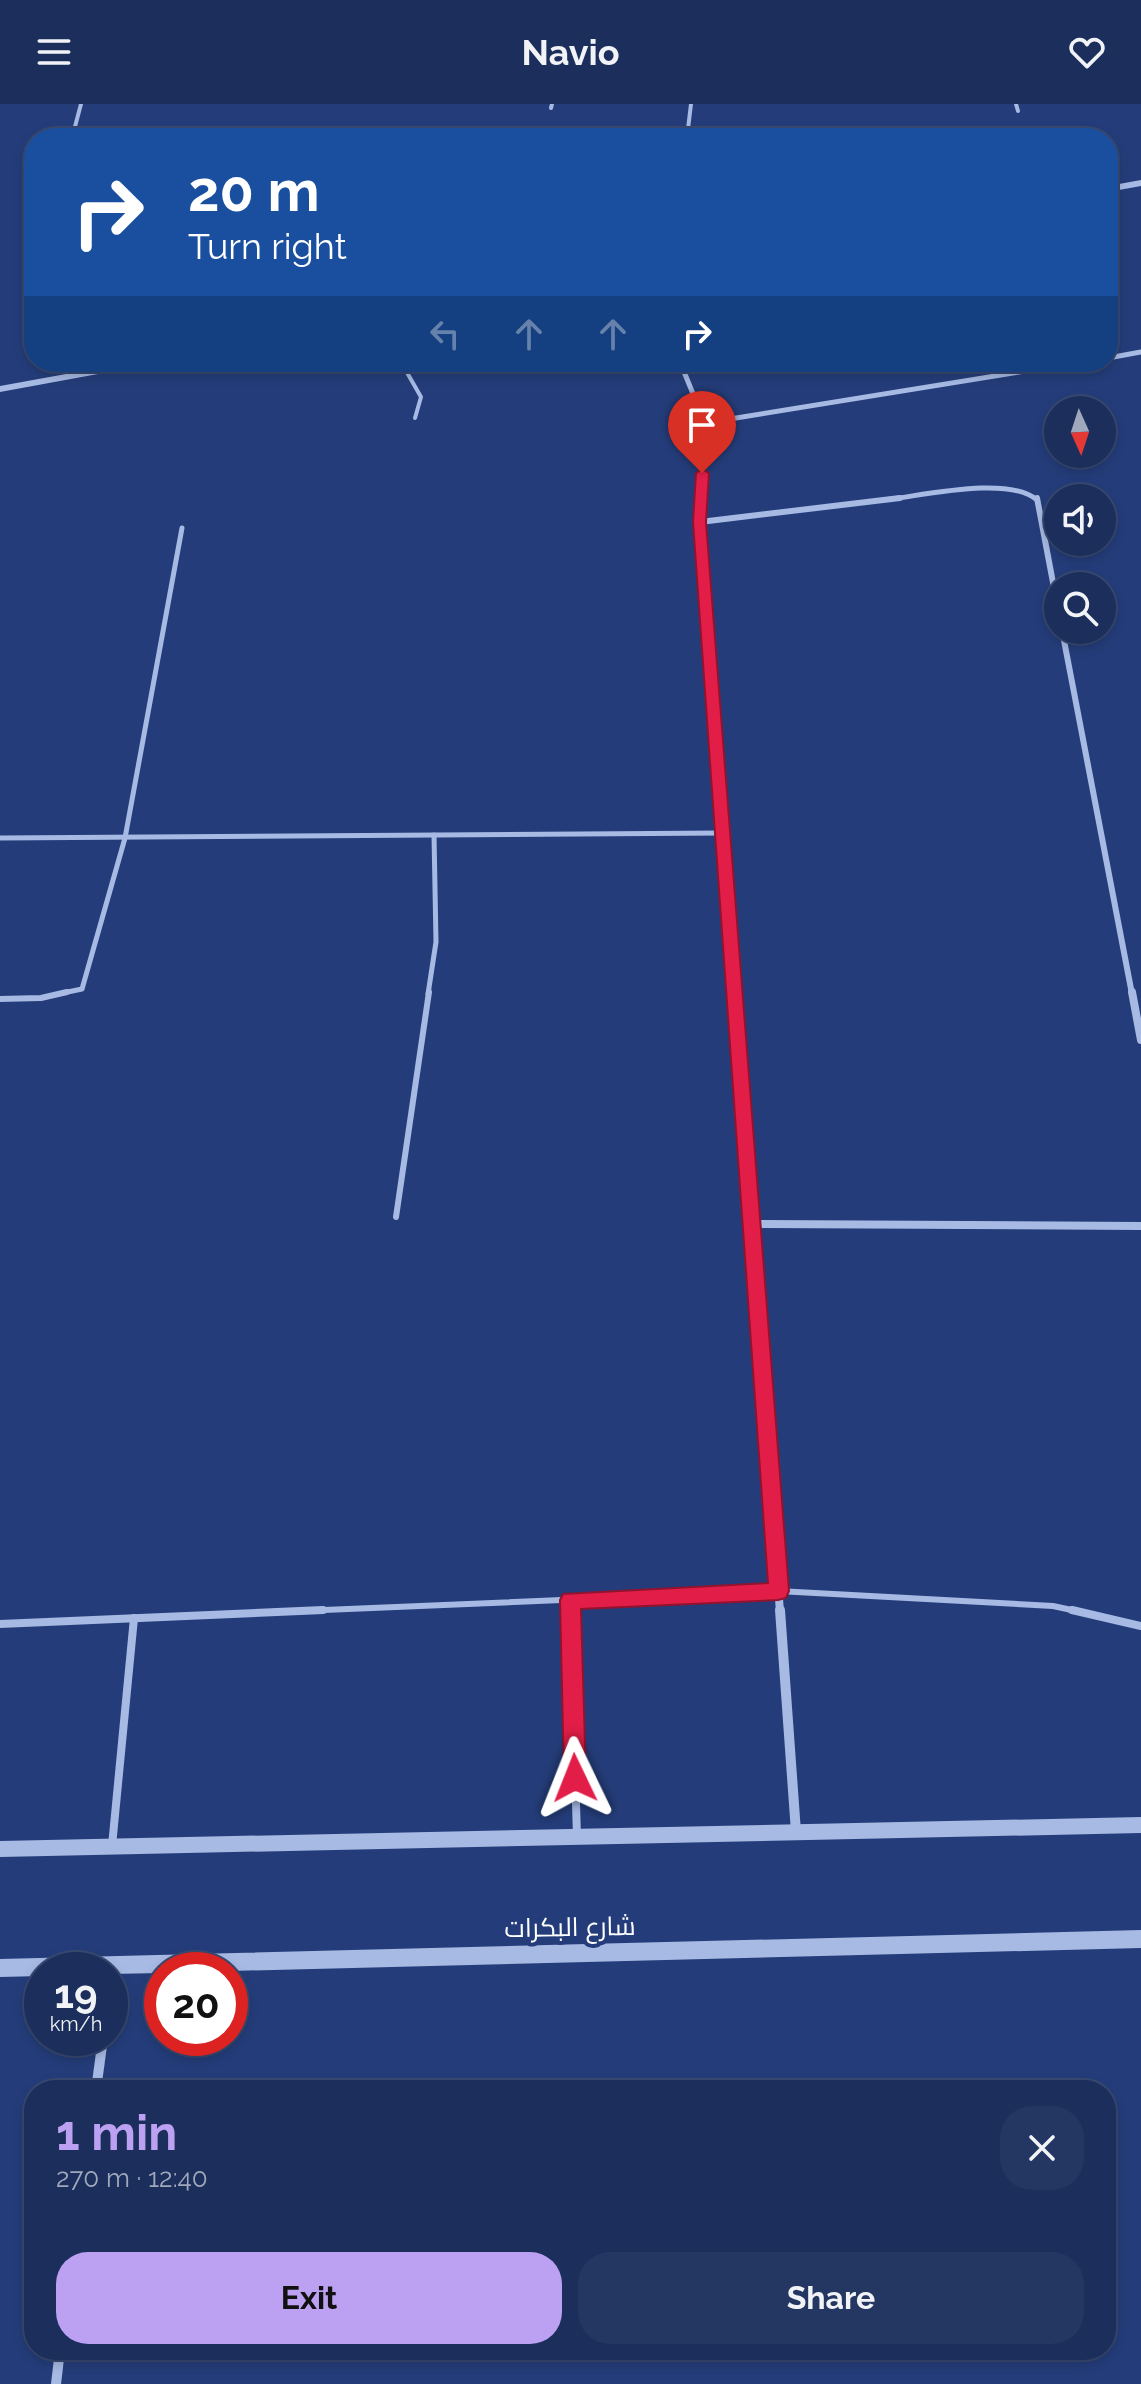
<!DOCTYPE html>
<html lang="en">
<head>
<meta charset="utf-8">
<style>
  body { margin:0; font-family:Raleway,Cairo,sans-serif; background:#243662; color:#f1f3f6; height:100vh; display:flex; flex-direction:column; font-size:30px; white-space:nowrap }
  * { box-sizing:border-box; margin:0 }
  p { font-size:26px; color:#a0a8bb }
  .icon { flex:none; width:44px; height:44px; fill:none; stroke:currentColor; stroke-width:2; stroke-linecap:round; stroke-linejoin:round }
  .map { position:relative; flex:1; overflow:hidden }
  .side { position:absolute; left:24px; top:1976px; width:1092px; height:280px; display:flex; flex-direction:column; background:#1b2e5c; border-radius:32px; box-shadow:0 4px 12px #0003,0 0 0 2px #394a72 }
  .side>* { flex:none }
  .top-card { position:absolute; left:24px; top:24px; width:1094px; height:244px; border-radius:32px; box-shadow:0 4px 12px #0003,0 0 0 2px #394a72; background:#1a4fa0; color:#fff; overflow:hidden }
  .needle { width:52px; rotate:177deg }
  .tools { position:absolute; left:1044px; top:292px; display:grid; gap:16px }
  .tools a { display:grid; place-items:center; width:72px; height:72px; border-radius:50%; background:#1b2e5c; box-shadow:0 4px 12px #0003,0 0 0 2px #394a72; font-size:40px }
  .speed { position:absolute; left:24px; top:1848px; display:flex; gap:16px; font-size:40px; font-weight:700; text-align:center }
  .speed>* { display:grid; place-content:center; width:104px; height:104px; border-radius:50%; background:#1b2e5c; box-shadow:0 4px 12px #0003,0 0 0 2px #394a72; line-height:1 }
  .speed small { font-size:20px; font-weight:400 }
  .speed .limit { border:12px solid #d22; background:#fff; color:#111 }
  .pin { position:absolute; display:grid; place-items:center; width:68px; height:68px; color:#fff; margin:-82px -34px; border-radius:50% 50% 50% 0; rotate:-45deg; box-shadow:0 0 8px #0007 }
  .pin .icon { rotate:45deg }
  .me { position:absolute; width:88px; margin:-44px; rotate:358deg; stroke-linejoin:round; filter:drop-shadow(0 0 6px #0008) }
  .turn { display:flex; align-items:center; gap:28px; height:168px; padding:0 32px; font-size:36px }
  .turn .icon { width:104px; height:104px; stroke-width:2.5 }
  .turn b { display:block; font-size:56px; line-height:68px }
  .lanes { display:flex; align-items:center; height:76px; padding:0 32px; background:#0003; justify-content:center; gap:40px; direction:ltr }
  .lanes .off { opacity:.35 }
  .round { display:grid; place-items:center; flex:none; width:84px; height:84px; border-radius:32px; background:#243662 }
  .overview { display:flex; align-items:center; justify-content:space-between; height:136px; padding:0 32px }
  h1 { font-size:48px; font-weight:700; line-height:60px; color:#bca0f2 }
  .primary-button { display:flex; gap:16px; margin-top:auto; padding:16px 32px }
  .primary-button a { flex:1; height:92px; border-radius:32px; background:#bca0f2; color:#111; font-size:32px; font-weight:700; line-height:92px; text-align:center }
  .primary-button a+a { background:#243662; color:#f1f3f6 }
  header { display:flex; justify-content:space-between; align-items:center; height:104px; padding:0 32px; background:#1b2e5c; font-size:36px; font-weight:700 }
  .map>svg:first-child { display:block }
</style>
</head>
<body>
<header><svg class="icon" aria-label="menu" viewBox="0 0 24 24"><path d="M4 6h16M4 12h16M4 18h16"/></svg>Navio<svg class="icon" aria-label="heart" viewBox="0 0 24 24"><path d="M12 20l-8-8c-3-5 5-10 8-4 3-6 11-1 8 4z"/></svg></header>
<div class="map">
<svg width="1141" height="2280" viewBox="0 0 1141 2280">
  <rect width="100%" height="100%" fill="#243d7a"/>
  <g fill="none" stroke-linecap="round" stroke-linejoin="round">
    <g stroke="#a7bae4" stroke-width="4">
      <path d="M 691,0 L 688,25 L 693,34"/>
      <path d="M 1016,0 L 1018,7"/>
      <path d="M 551,4 L 552,0"/>
      <path d="M 72,34 L 81,0"/>
      <path d="M 401,258 L 421,293 L 415,314"/>
    </g>
    <g stroke="#a7bae4" stroke-width="5">
      <path d="M 0,734 L 722,729"/>
      <path d="M 58,890 L 82,885 L 125,734 L 182,424"/>
      <path d="M 428,890 L 436,838 L 434,731"/>
    </g>
    <g stroke="#a7bae4" stroke-width="6">
      <path d="M 0,895 L 41,894 L 67,888"/>
      <path d="M 396,1113 L 429,888"/>
      <path d="M 570,1496 L 570,1508"/>
      <path d="M 276,1508 L 778,1487 L 1053,1502 L 1081,1508"/>
    </g>
    <g stroke="#a7bae4" stroke-width="8">
      <path d="M 570,1506 L 577,1732"/>
      <path d="M 1072,1506 L 1141,1522"/>
      <path d="M 0,1520 L 323,1506"/>
      <path d="M 112,1742 L 134,1514"/>
    </g>
    <g stroke="#a7bae4" stroke-width="5">
      <path d="M 1108,254 L 1141,248"/>
      <path d="M 680,258 L 705,319 L 701,396"/>
      <path d="M 705,319 L 1081,258"/>
      <path d="M 884,396 C 921,392 1009,371 1037,396"/>
    </g>
    <g stroke="#a7bae4" stroke-width="6">
      <path d="M 701,394 L 700,418 L 735,890"/>
      <path d="M 1037,394 L 1058,505"/>
      <path d="M 700,418 L 900,394"/>
      <path d="M 1062,526 L 1132,890"/>
    </g>
    <g stroke="#a7bae4" stroke-width="8">
      <path d="M 734,888 L 780,1508"/>
      <path d="M 1132,888 L 1141,936"/>
      <path d="M 752,1120 L 1141,1122"/>
    </g>
    <g stroke="#a7bae4" stroke-width="10">
      <path d="M 780,1506 L 796,1728"/>
      <path d="M 110,1885 L 113,1862"/>
      <path d="M 96,1986 L 103,1934"/>
      <path d="M 56,2280 L 60,2246"/>
    </g>
    <g fill="#a7bae4" fill-rule="evenodd">
      <path d="M 1141,76 L 1141,82 L 1108,88 L 1108,82 Z"/>
      <path d="M 132,258 L 152,258 L 147,261 L 0,288 L 0,282 Z"/>
      <path d="M 1141,1713 L 1141,1729 L 0,1753 L 0,1737 Z"/>
      <path d="M 1141,1826 L 1141,1844 L 230,1867 L 162,1866 L 162,1869 L 110,1870 L 110,1866 L 42,1866 L 42,1872 L 0,1873 L 0,1855 Z"/>
    </g>
  </g>
  <path fill="#e11d48" stroke="#92132f" stroke-width="2" d="M 702,365 L 709,369 L 706,418 L 789,1487 L 786,1494 L 778,1496 L 581,1505 L 586,1674 L 583,1681 L 575,1684 L 567,1681 L 564,1674 L 560,1496 L 563,1490 L 768,1479 L 693,418 L 696,369 Z"/>
  <g text-anchor="middle" stroke-width="8" stroke-linejoin="round" paint-order="stroke">
    <g font-size="26" fill="#fff" stroke="#243d7a">
      <text transform="translate(570 1823) rotate(-1)" y="9">شارع البكرات</text>
    </g>
  </g>
</svg>
<div class="tools">
<a><svg class="needle" viewBox="-14 -14 28 28"><path d="M0-13l5 13h-10z" fill="#e53935"/><path d="M0 13l5-13h-10z" fill="#a0a8bb"/></svg></a>
<a><svg class="icon" aria-label="sound" viewBox="0 0 24 24"><path d="M4 9h4l5-4v14l-5-4H4zM17 9q2 3 0 6"/></svg></a>
<a><svg class="icon" aria-label="search" viewBox="0 0 24 24"><circle cx="10" cy="10" r="6"/><path d="M15 15l6 6"/></svg></a>
</div>
<div class="speed"><div>19<small>km/h</small></div><div class="limit">20</div></div>
<div class="pin" style="left:702px;top:369px;background:#d93025"><svg class="icon" aria-label="arrive" viewBox="0 0 24 24"><path d="M6 21V4h12l-3 4 3 4H6"/></svg></div>
<svg class="me" style="left:575px;top:1674px" viewBox="-20 -20 40 40"><path d="M0-17L14 15 0 8-14 15z" fill="#e11d48" stroke="#fff" stroke-width="4"/></svg>
<div class="top-card">
<div class="turn"><svg class="icon" aria-label="right" viewBox="0 0 24 24"><path d="M7 20v-9h11M14 6l5 5-5 5"/></svg><div><b>20 m</b>Turn right</div></div>
<div class="lanes"><svg class="icon off" aria-label="left" viewBox="0 0 24 24"><path d="M17 20v-9H6M10 6l-5 5 5 5"/></svg><svg class="icon off" aria-label="ahead" viewBox="0 0 24 24"><path d="M12 20V5M6 11l6-6 6 6"/></svg><svg class="icon off" aria-label="ahead" viewBox="0 0 24 24"><path d="M12 20V5M6 11l6-6 6 6"/></svg><svg class="icon" aria-label="right" viewBox="0 0 24 24"><path d="M7 20v-9h11M14 6l5 5-5 5"/></svg></div>
</div>
<section class="side">
<div class="overview"><div><h1>1 min</h1><p>270 m · 12:40</p></div><a class="round"><svg class="icon" aria-label="close" viewBox="0 0 24 24"><path d="M6 6l12 12M18 6L6 18"/></svg></a></div>
<div class="primary-button"><a>Exit</a><a>Share</a></div>
</section>
</div>
</body>
</html>
